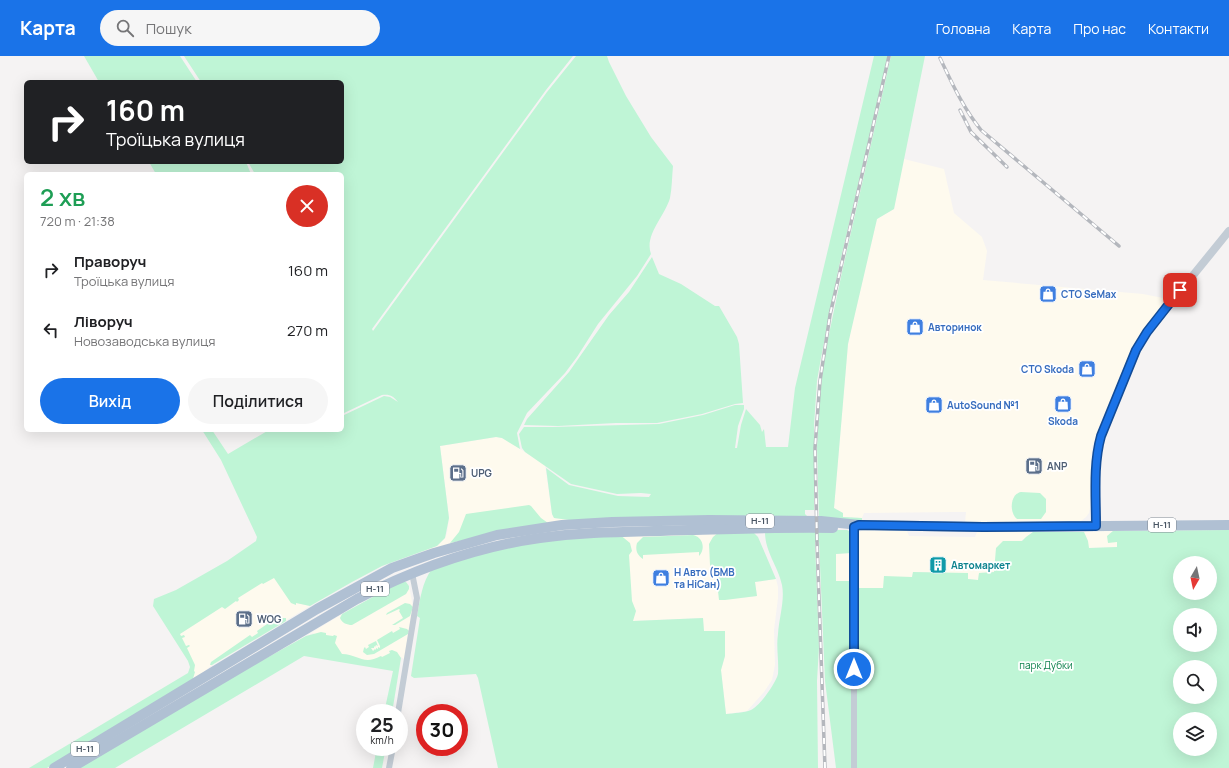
<!DOCTYPE html>
<html lang="uk">
<head>
<meta charset="utf-8">
<style>
  body { margin:0; font-family:Manrope,sans-serif; background:#f6f6f6; color:#202124; height:100vh; display:flex; flex-direction:column; font-size:15px; white-space:nowrap }
  * { box-sizing:border-box; margin:0 }
  p { font-size:13px; color:#757577 }
  .icon { flex:none; width:22px; height:22px; fill:none; stroke:currentColor; stroke-width:2; stroke-linecap:round; stroke-linejoin:round }
  .map { position:relative; flex:1; overflow:hidden }
  .drawer { position:absolute; left:24px; top:116px; width:320px; height:260px; display:flex; flex-direction:column; background:#fff; border-radius:6px; box-shadow:0 4px 16px #0002 }
  .drawer>* { flex:none }
  .guide { position:absolute; left:24px; top:24px; width:320px; height:84px; border-radius:6px; box-shadow:0 4px 16px #0002; background:#202124; color:#fff; overflow:hidden }
  .needle { width:26px; rotate:189deg }
  .buttons { position:absolute; left:1173px; top:500px; display:grid; gap:8px }
  .buttons a { display:grid; place-items:center; width:44px; height:44px; border-radius:50%; background:#fff; box-shadow:0 4px 16px #0002; font-size:20px }
  .speed { position:absolute; left:356px; top:648px; display:flex; gap:8px; font-size:20px; font-weight:700; text-align:center }
  .speed>* { display:grid; place-content:center; width:52px; height:52px; border-radius:50%; background:#fff; box-shadow:0 4px 16px #0002; line-height:1 }
  .speed small { font-size:10px; font-weight:400 }
  .speed .limit { border:6px solid #d22; background:#fff; color:#111 }
  .pin { position:absolute; display:grid; place-items:center; width:34px; height:34px; color:#fff; margin:-17px; border-radius:8px; box-shadow:0 2px 6px #0006 }
  .me { position:absolute; width:44px; margin:-22px; rotate:0deg; stroke-linejoin:round; filter:drop-shadow(0 0 3px #0008) }
  .turn { display:flex; align-items:center; gap:14px; height:84px; padding:0 16px; font-size:18px }
  .turn .icon { width:52px; height:52px; stroke-width:2.5 }
  .turn b { display:block; font-size:28px; line-height:34px }
  .round { display:grid; place-items:center; flex:none; width:42px; height:42px; border-radius:21px; background:#f6f6f6 }
  .head { display:flex; align-items:center; justify-content:space-between; height:68px; padding:0 16px }
  h1 { font-size:24px; font-weight:600; line-height:30px; color:#1e9e55 }
  .primary-button { display:flex; gap:8px; margin-top:auto; padding:8px 16px }
  .primary-button a { flex:1; height:46px; border-radius:24px; background:#1a73e8; color:#fff; font-size:16px; font-weight:600; line-height:46px; text-align:center }
  .primary-button a+a { background:#f6f6f6; color:#202124 }
  ul { padding:0; list-style:none }
  li { display:flex; align-items:center; gap:12px; height:60px; padding:0 16px }
  li div { flex:1 }
  li b { display:block; font-size:15px }
  li em { font-style:normal }
  header { display:flex; align-items:center; gap:24px; box-sizing:border-box; height:56px; padding:0 20px; background:#1a73e8; color:#fff }
  header strong { font-size:19px }
  nav { display:flex; gap:22px; margin-inline-start:auto; font-size:14px }
  .search { width:280px; height:36px; background:#f6f6f6; display:flex; align-items:center; gap:10px; box-sizing:border-box; padding:0 14px; border-radius:22px; color:#757577; font-size:15px }
  .map>svg:first-child { display:block }
</style>
</head>
<body>
<header>
<strong>Карта</strong>
<div class="search"><svg class="icon" aria-label="search" viewBox="0 0 24 24"><circle cx="10" cy="10" r="6"/><path d="M15 15l6 6"/></svg>Пошук</div>
<nav><a>Головна</a><a>Карта</a><a>Про нас</a><a>Контакти</a></nav>
</header>
<div class="map">
<svg width="1229" height="712" viewBox="0 0 1229 712">
  <rect width="100%" height="100%" fill="#f5f3f3"/>
  <g fill="#fefaee">
    <path d="M 904,103 L 944,113 L 954,157 L 982,181 L 987,195 L 983,224 L 1143,238 L 1163,242 L 1166,245 L 1144,274 L 1132,293 L 1102,363 L 1092,391 L 1091,408 L 1090,452 L 1089,457 L 1086,461 L 1081,465 L 965,467 L 966,456 L 956,456 L 864,457 L 862,462 L 843,461 L 843,457 L 834,452 L 848,288 L 877,163 L 894,153 Z"/>
    <path d="M 496,381 L 502,382 L 511,387 L 545,409 L 552,458 L 554,462 L 577,465 L 451,489 L 421,496 L 437,490 L 445,482 L 447,477 L 449,462 L 440,390 Z"/>
    <path d="M 863,474 L 904,475 L 907,475 L 909,480 L 975,481 L 977,476 L 1033,476 L 994,505 L 994,516 L 979,517 L 978,524 L 968,523 L 968,518 L 913,516 L 912,521 L 884,532 L 857,532 L 857,479 L 858,477 Z"/>
    <path d="M 1113,475 L 1109,478 L 1108,486 L 1117,486 L 1118,491 L 1088,492 L 1088,485 L 1084,476 Z"/>
    <path d="M 719,476 L 716,517 L 720,544 L 757,540 L 755,526 L 776,523 L 778,531 L 778,542 L 774,574 L 775,609 L 772,624 L 764,636 L 747,655 L 726,658 L 721,614 L 725,600 L 704,575 L 703,562 L 633,565 L 619,478 Z"/>
    <path d="M 851,497 L 852,525 L 836,525 L 836,498 Z"/>
    <path d="M 274,517 L 294,546 L 310,550 L 212,609 L 192,626 L 192,611 L 179,576 Z"/>
    <path d="M 406,526 L 409,530 L 413,551 L 404,603 L 399,600 L 375,606 L 354,603 L 340,598 L 313,577 L 306,580 L 344,557 Z"/>
  </g>
  <g fill="#bff5d6" fill-rule="evenodd">
    <path d="M 84,0 L 180,0 L 197,26 L 99,26 Z"/>
    <path d="M 184,0 L 573,0 L 546,34 L 372,273 L 373,275 L 547,36 L 576,0 L 607,0 L 609,6 L 626,40 L 651,81 L 673,110 C 672,120 672,132 670,142 C 665,160 644,179 651,198 L 637,220 L 598,268 L 577,301 L 565,317 L 527,357 L 517,377 L 520,393 L 502,382 L 496,381 L 440,390 L 449,462 L 445,482 L 437,490 L 382,510 L 352,526 L 310,550 L 296,547 L 296,549 L 291,547 L 274,522 L 263,528 L 262,527 L 238,542 L 239,544 L 237,546 L 236,545 L 225,553 L 222,551 L 180,578 L 181,580 L 184,579 L 185,581 L 182,582 L 186,590 L 189,589 L 190,590 L 187,592 L 195,609 L 194,615 L 195,616 L 192,626 L 47,712 L 29,712 L 188,617 L 190,611 L 188,605 L 153,550 L 154,543 L 176,534 L 227,505 L 256,485 L 257,481 L 221,404 L 202,374 L 212,374 L 228,398 L 269,374 L 342,374 L 342,360 L 384,340 L 390,341 L 398,346 C 393,340 390,338 382,339 L 342,358 L 342,118 L 255,118 L 248,106 L 342,106 L 342,26 L 201,26 Z"/>
    <path d="M 874,0 L 888,0 L 838,215 L 821,302 L 817,325 L 814,370 L 814,454 L 805,454 L 805,458 L 807,460 L 577,465 L 554,462 L 552,458 L 546,412 L 569,429 L 618,440 L 649,441 L 651,438 L 641,437 L 617,438 L 571,428 L 525,396 L 522,392 L 519,378 L 524,371 L 552,371 L 659,368 L 703,359 L 735,349 L 744,349 L 744,353 L 738,370 L 735,392 L 737,392 L 741,369 L 746,353 L 760,369 L 762,376 L 764,373 L 766,391 L 788,391 L 795,332 Z"/>
    <path d="M 891,0 L 925,0 L 894,153 L 877,163 L 848,288 L 834,452 L 843,457 L 843,461 L 862,462 L 862,466 L 819,463 L 817,391 L 819,352 L 824,302 L 842,216 Z"/>
    <path d="M 149,106 L 246,106 L 251,118 L 156,118 Z"/>
    <path d="M 652,201 L 659,218 L 681,228 L 715,250 L 719,250 L 737,281 L 739,288 L 743,347 L 735,348 L 702,358 L 657,367 L 616,367 L 558,370 L 524,369 L 527,363 L 569,316 L 609,259 L 629,236 Z"/>
    <path d="M 1021,436 L 1040,437 L 1046,443 L 1046,456 L 1041,463 L 1017,463 C 1009,457 1010,438 1021,436 Z"/>
    <path d="M 529,449 L 531,450 L 541,462 L 548,467 L 450,487 L 459,476 L 466,458 Z"/>
    <path d="M 803,474 L 847,474 L 851,476 L 851,497 L 836,498 L 836,525 L 852,525 L 852,712 L 836,712 L 825,625 L 819,486 L 815,486 L 819,591 L 817,625 L 818,712 L 498,712 L 478,622 L 476,618 L 414,622 L 411,620 L 420,562 L 417,560 C 420,544 422,526 432,513 L 501,490 L 619,478 L 630,487 L 632,495 L 629,499 L 632,545 L 636,555 L 633,565 L 703,562 L 704,575 L 725,575 L 725,600 L 721,614 L 726,658 C 734,657 744,657 751,654 C 759,651 776,627 778,618 C 779,605 776,591 778,578 C 779,562 785,544 782,529 C 778,510 765,496 765,476 Z"/>
    <path d="M 1229,474 L 1229,712 L 856,712 L 857,532 L 883,532 L 884,520 L 912,521 L 913,516 L 968,517 L 968,523 L 978,524 L 979,517 L 994,516 L 996,492 L 1003,485 L 1022,485 L 1026,481 L 1033,476 L 1084,476 L 1088,485 L 1089,492 L 1117,491 L 1117,486 L 1108,487 L 1107,480 L 1113,475 ZM 1180,507 L 1210,507 L 1210,537 L 1180,537 ZM 1180,559 L 1210,559 L 1210,589 L 1180,589 ZM 1180,611 L 1210,611 L 1210,641 L 1180,641 ZM 1180,663 L 1210,663 L 1210,693 L 1180,693 Z"/>
    <path d="M 719,476 L 754,477 L 758,481 L 776,523 L 755,526 L 757,540 L 725,544 L 719,544 L 716,517 L 710,509 L 709,488 L 713,481 Z"/>
    <path d="M 693,479 C 703,481 706,493 699,500 L 699,496 L 643,499 L 643,503 C 637,499 635,494 637,487 L 643,481 Z"/>
    <path d="M 400,526 L 406,526 L 409,530 L 409,533 L 406,538 L 352,569 C 347,569 342,567 340,562 L 342,558 Z"/>
    <path d="M 405,547 L 410,548 L 413,551 L 410,560 L 395,569 L 392,569 L 403,562 L 399,555 L 400,554 L 399,553 L 386,559 L 387,557 Z"/>
    <path d="M 282,562 L 286,562 L 286,565 L 212,609 L 210,609 L 211,606 L 250,579 L 252,581 L 258,577 L 257,575 L 270,566 Z"/>
    <path d="M 399,571 L 407,573 L 409,575 L 408,578 L 374,598 L 367,599 L 363,596 L 364,592 L 365,591 L 366,593 L 369,591 L 368,589 L 376,585 L 378,590 L 376,589 L 375,591 L 374,590 L 374,592 L 371,592 L 373,595 L 375,593 L 376,594 L 376,592 L 378,593 L 378,591 L 380,592 L 380,590 L 377,584 L 392,575 L 393,577 L 400,573 Z"/>
    <path d="M 321,576 L 326,577 L 326,579 L 333,580 L 334,579 L 337,580 L 335,587 L 342,598 C 358,598 363,610 381,600 L 382,601 L 390,597 L 389,595 L 392,594 L 397,596 L 401,602 L 392,657 L 384,657 L 393,615 L 304,600 L 115,712 L 75,712 L 198,640 L 306,580 Z"/>
    <path d="M 377,691 L 386,691 L 382,712 L 373,712 Z"/>
  </g>
  <g fill="none" stroke-linecap="round" stroke-linejoin="round">
    <g stroke="#c3ccd5" stroke-width="6">
      <path d="M 854,471 L 854,712"/>
      <path d="M 398,657 L 417,542 L 412,517"/>
      <path d="M 389,712 L 393,691"/>
    </g>
    <path stroke="#c3ccd5" stroke-width="8" d="M 1096,470 C 1096,440 1093,409 1101,380 L 1136,294 L 1147,276 L 1229,175"/>
    <g stroke="#b0c0d3" stroke-width="10">
      <path d="M 54,712 L 317,553 L 370,524 L 392,512 L 434,497 L 497,479 L 562,469 L 612,466 L 709,464 L 821,465 L 859,469 L 983,471 L 1229,469"/>
      <path d="M 71,712 L 357,543 C 415,513 475,491 540,482 C 589,475 639,476 688,474 C 736,473 785,471 833,472"/>
    </g>
    <defs>
      <g id="rail">
        <path d="M 940,2 C 952,27 963,52 981,74 L 1119,190"/>
        <path d="M 960,54 L 971,76 L 1007,111"/>
        <path d="M 825,712 L 817,486 L 815,392 L 820,325 L 830,259 L 889,0"/>
      </g>
    </defs>
    <use href="#rail" stroke="#b4b7bd" stroke-width="3.5"/>
    <use href="#rail" stroke="#fff" stroke-width="2" stroke-dasharray="6" stroke-linecap="butt"/>
  </g>
  <g fill="none" stroke-linecap="round" stroke-linejoin="round">
    <defs>
      <path id="route" d="M 854,613 L 854,471 L 859,469 L 983,471 L 1096,470 C 1096,440 1093,409 1101,380 L 1136,294 L 1147,276 L 1180,234"/>
    </defs>
    <use href="#route" stroke="#114b97" stroke-width="10"/>
    <use href="#route" stroke="#1a73e8" stroke-width="7"/>
  </g>
  <defs>
    <symbol id="shop-square" viewBox="-11 -11 22 22"><rect x="-9" y="-9" width="18" height="18" rx="4" fill="#3f7fe0" stroke="#fff"/><path d="M-5-2.5h2.3a2.7 3.5 0 0 1 5.4 0H5L5.5 6h-11ZM-1.5-2.5h3a1.5 2.3 0 0 0-3 0Z" fill="#fff"/></symbol>
    <symbol id="fuel-square" viewBox="-11 -11 22 22"><rect x="-9" y="-9" width="18" height="18" rx="4" fill="#5c6f8a" stroke="#fff"/><path d="M-5.5-6h7V0h2V4h1.3V-2.5L3-4.5l.8-.8L6-3V5H2.5V1h-1V6h-7ZM-4.2-4.7v3.2H.2V-4.7Z" fill="#fff"/></symbol>
    <symbol id="building-square" viewBox="-11 -11 22 22"><rect x="-9" y="-9" width="18" height="18" rx="4" fill="#0f9aa8" stroke="#fff"/><path d="M-4-6H4V6H1V3H-1V6H-4ZM-2.5-4.3h1.7v1.8h-1.7ZM.8-4.3h1.7v1.8H.8ZM-2.5-1h1.7V.8h-1.7ZM.8-1h1.7V.8H.8Z" fill="#fff"/></symbol>
  </defs>
  <g fill-rule="evenodd">
    <use href="#shop-square" x="1038" y="228" width="20" height="20"/>
    <use href="#shop-square" x="905" y="261" width="20" height="20"/>
    <use href="#shop-square" x="1077" y="303" width="20" height="20"/>
    <use href="#shop-square" x="1053" y="338" width="20" height="20"/>
    <use href="#shop-square" x="924" y="339" width="20" height="20"/>
    <use href="#fuel-square" x="1024" y="400" width="20" height="20"/>
    <use href="#fuel-square" x="448" y="407" width="20" height="20"/>
    <use href="#building-square" x="928" y="499" width="20" height="20"/>
    <use href="#shop-square" x="651" y="512" width="20" height="20"/>
    <use href="#fuel-square" x="234" y="553" width="20" height="20"/>
  </g>
  <g text-anchor="middle" stroke-width="3.5" stroke-linejoin="round" paint-order="stroke">
    <g fill="#fff" stroke="#7f8892" stroke-width="1">
      <rect x="746" y="458" width="28" height="14" rx="3"/>
      <rect x="1148" y="462" width="28" height="14" rx="3"/>
      <rect x="361" y="526" width="28" height="14" rx="3"/>
      <rect x="71" y="686" width="28" height="14" rx="3"/>
    </g>
    <g font-size="9" font-weight="bold" fill="#485563">
      <text x="760" y="468">Н-11</text>
      <text x="1162" y="472">Н-11</text>
      <text x="375" y="536">Н-11</text>
      <text x="85" y="696">Н-11</text>
    </g>
    <g font-size="10" font-weight="bold" fill="#366cbe" stroke="#fff" text-anchor="start">
      <text x="1061" y="242">СТО SeMax</text>
      <text x="928" y="275">Авторинок</text>
      <text x="1074" y="317" text-anchor="end">СТО Skoda</text>
      <text x="947" y="353">AutoSound №1</text>
      <text x="1063" y="369" text-anchor="middle">Skoda</text>
      <text x="674" y="520">Н Авто (БМВ<tspan x="674" dy="12">та НіСан)</tspan></text>
    </g>
    <g font-size="10" font-weight="bold" fill="#4e5e75" stroke="#fff" text-anchor="start">
      <text x="1047" y="414">ANP</text>
      <text x="471" y="421">UPG</text>
      <text x="257" y="567">WOG</text>
    </g>
    <g font-size="10" font-weight="bold" fill="#0d838f" stroke="#fff" text-anchor="start">
      <text x="951" y="513">Автомаркет</text>
    </g>
    <g font-size="10" fill="#0e824d" stroke="#fff">
      <text x="1046" y="613">парк Дубки</text>
    </g>
  </g>
</svg>
<div class="buttons">
<a><svg class="needle" viewBox="-14 -14 28 28"><path d="M0-13l5 13h-10z" fill="#e53935"/><path d="M0 13l5-13h-10z" fill="#757577"/></svg></a>
<a><svg class="icon" aria-label="sound" viewBox="0 0 24 24"><path d="M4 9h4l5-4v14l-5-4H4zM17 9q2 3 0 6"/></svg></a>
<a><svg class="icon" aria-label="search" viewBox="0 0 24 24"><circle cx="10" cy="10" r="6"/><path d="M15 15l6 6"/></svg></a>
<a><svg class="icon" aria-label="layers" viewBox="0 0 24 24"><path d="M12 4l9 5-9 5-9-5zM3 14l9 5 9-5"/></svg></a>
</div>
<div class="speed"><div>25<small>km/h</small></div><div class="limit">30</div></div>
<div class="pin" style="left:1180px;top:234px;background:#d93025"><svg class="icon" aria-label="arrive" viewBox="0 0 24 24"><path d="M6 21V4h12l-3 4 3 4H6"/></svg></div>
<svg class="me" style="left:854px;top:613px" viewBox="-20 -20 40 40"><circle r="17" fill="#1a73e8" stroke="#fff" stroke-width="3"/><path d="M0-11L8 9 0 5-8 9z" fill="#fff"/></svg>
<div class="guide">
<div class="turn"><svg class="icon" aria-label="right" viewBox="0 0 24 24"><path d="M7 20v-9h11M14 6l5 5-5 5"/></svg><div><b>160 m</b>Троїцька вулиця</div></div>
</div>
<section class="drawer">
<div class="head"><div><h1>2 хв</h1><p>720 m · 21:38</p></div><a class="round" style="background:#d93025;color:#fff"><svg class="icon" aria-label="close" viewBox="0 0 24 24"><path d="M6 6l12 12M18 6L6 18"/></svg></a></div>
<ul>
<li><svg class="icon" aria-label="right" viewBox="0 0 24 24"><path d="M7 20v-9h11M14 6l5 5-5 5"/></svg><div><b>Праворуч</b><p>Троїцька вулиця</p></div><em>160 m</em></li>
<li><svg class="icon" aria-label="left" viewBox="0 0 24 24"><path d="M17 20v-9H6M10 6l-5 5 5 5"/></svg><div><b>Ліворуч</b><p>Новозаводська вулиця</p></div><em>270 m</em></li>
</ul>
<div class="primary-button"><a>Вихід</a><a>Поділитися</a></div>
</section>
</div>
</body>
</html>
